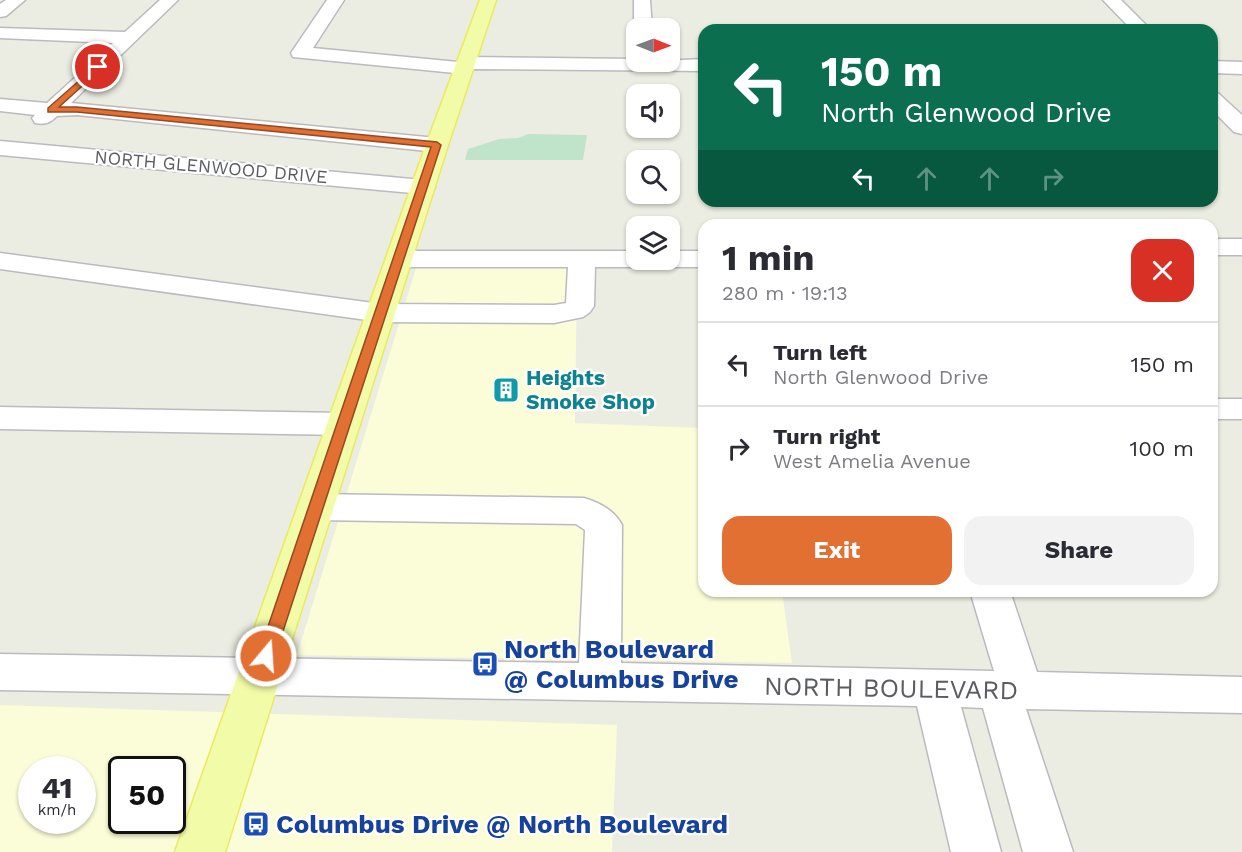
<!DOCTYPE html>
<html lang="en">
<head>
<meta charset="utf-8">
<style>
  body { margin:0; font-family:"Work Sans",sans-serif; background:#f2f2f3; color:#2b2b33; height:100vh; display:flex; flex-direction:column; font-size:22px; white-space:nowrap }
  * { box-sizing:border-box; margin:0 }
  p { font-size:20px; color:#7c7c81 }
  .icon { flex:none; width:33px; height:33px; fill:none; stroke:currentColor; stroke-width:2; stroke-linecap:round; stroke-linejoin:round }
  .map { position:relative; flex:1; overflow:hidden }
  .drawer { position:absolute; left:698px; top:219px; width:520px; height:378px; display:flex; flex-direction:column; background:#fff; border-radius:18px; box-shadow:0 2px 4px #0004 }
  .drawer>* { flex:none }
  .guide { position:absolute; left:698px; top:24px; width:520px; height:183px; border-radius:18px; box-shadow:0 2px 4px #0004; background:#0b6e4f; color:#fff; overflow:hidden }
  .needle { width:39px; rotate:91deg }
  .fabs { position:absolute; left:626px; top:18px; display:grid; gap:12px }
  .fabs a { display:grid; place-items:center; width:54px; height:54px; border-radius:12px; background:#fff; box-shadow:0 2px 4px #0004; font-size:30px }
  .speed { position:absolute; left:18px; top:756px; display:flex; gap:12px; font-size:30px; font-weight:700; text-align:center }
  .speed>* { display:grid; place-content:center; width:78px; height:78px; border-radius:50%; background:#fff; box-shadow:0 2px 4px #0004; line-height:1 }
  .speed small { font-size:15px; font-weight:400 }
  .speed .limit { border:3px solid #111; border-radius:9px; background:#fff; color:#111 }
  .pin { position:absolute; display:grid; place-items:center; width:51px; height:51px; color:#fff; margin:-26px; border:3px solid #fff; border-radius:50%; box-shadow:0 2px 6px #0007 }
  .me { position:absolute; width:66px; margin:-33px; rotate:18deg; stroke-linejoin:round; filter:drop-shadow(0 0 4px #0008) }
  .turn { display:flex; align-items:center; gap:21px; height:126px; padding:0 24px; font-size:27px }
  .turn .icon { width:78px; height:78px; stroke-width:2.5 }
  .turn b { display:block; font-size:42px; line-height:51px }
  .lanes { display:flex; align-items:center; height:57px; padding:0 24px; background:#0003; justify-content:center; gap:30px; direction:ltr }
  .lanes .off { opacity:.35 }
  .round { display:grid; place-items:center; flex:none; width:63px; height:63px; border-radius:18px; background:#f2f2f3 }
  .headline { display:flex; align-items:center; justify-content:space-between; height:102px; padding:0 24px }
  h1 { font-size:36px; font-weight:700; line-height:45px }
  .cta { display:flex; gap:12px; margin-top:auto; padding:12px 24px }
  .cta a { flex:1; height:69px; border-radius:18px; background:#e27033; color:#fff; font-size:24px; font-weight:700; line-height:69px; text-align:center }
  .cta a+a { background:#f2f2f3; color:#2b2b33 }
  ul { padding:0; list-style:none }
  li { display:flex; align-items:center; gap:18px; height:84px; padding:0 24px; border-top:2px solid #e1e1e2 }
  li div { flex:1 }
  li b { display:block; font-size:22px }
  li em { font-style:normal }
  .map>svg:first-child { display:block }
</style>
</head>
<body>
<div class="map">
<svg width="1242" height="852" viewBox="0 0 1242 852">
  <rect width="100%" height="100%" fill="#ecede2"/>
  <g fill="#fbfcd8" fill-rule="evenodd">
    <path d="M 416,268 L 577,268 L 575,423 L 703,428 L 704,591 L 782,591 L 792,663 L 297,655 Z"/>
    <path d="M 0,705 L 617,725 L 612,852 L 0,852 ZM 32,770 L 82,770 L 82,820 L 32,820 ZM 122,770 L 172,770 L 172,820 L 122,820 Z"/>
  </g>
  <path fill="#bfe4c9" d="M 528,134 L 587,135 L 583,160 L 465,160 L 468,149 L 499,139 L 518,138 Z"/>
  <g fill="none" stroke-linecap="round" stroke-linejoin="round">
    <defs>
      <g id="minor">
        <path d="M 6,0 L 25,0 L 6,16 L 0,17 L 0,4 Z"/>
        <path d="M 160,0 L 178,0 L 71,103 L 437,138 L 445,140 L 448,145 L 445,150 L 437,152 L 77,115 L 57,116 C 50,123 45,125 35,123 L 32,118 L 35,115 L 0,111 L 0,99 L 47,103 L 113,43 L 0,38 L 0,28 L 125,32 Z"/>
        <path d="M 327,0 L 344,0 L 313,48 L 458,62 L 467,57 L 636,59 L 636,62 L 704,59 L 704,71 L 474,69 L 465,74 L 293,57 L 291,53 Z"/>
        <path d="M 634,0 L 650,0 L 652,28 L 636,28 L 636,31 L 634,28 Z"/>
        <path d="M 1103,0 L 1121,0 L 1151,30 L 1132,30 Z"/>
        <path d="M 1212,61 L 1242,62 L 1242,74 L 1212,73 Z"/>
        <path d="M 1212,92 L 1219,94 L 1242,115 L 1242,134 L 1234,132 L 1212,110 Z"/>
        <path d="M 0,141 L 423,180 L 431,182 L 435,187 L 431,192 L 423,194 L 0,155 Z"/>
        <rect x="1212" y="239" width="30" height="16"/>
        <path d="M 399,251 L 636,251 L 636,260 L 649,260 L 645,265 L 636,267 L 595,267 L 594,306 L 590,312 L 583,317 L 554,323 L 381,322 L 0,269 L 0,253 L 381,304 L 554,305 L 566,303 L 568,267 L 399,267 L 390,265 L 386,259 L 390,253 Z"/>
        <path d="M 669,251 L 704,251 L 704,267 L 669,267 L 660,265 L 656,260 L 669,260 Z"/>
        <rect x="1212" y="399" width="30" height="20"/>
        <path d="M 0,407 L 344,413 L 356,416 L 360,424 L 356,432 L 344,435 L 0,429 Z"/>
        <path d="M 316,494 L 584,498 C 600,503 614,510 622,525 L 621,663 L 994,671 L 970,591 L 1010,591 L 1037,672 L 1242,677 L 1242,713 L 1026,709 L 1073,852 L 1023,852 L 983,708 L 961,707 L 1001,852 L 951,852 L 917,706 L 0,690 L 0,654 L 579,663 L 585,530 L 576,524 L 316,520 L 303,516 L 298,507 L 303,498 Z"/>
      </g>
      <path id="major" d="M 480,0 L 496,0 L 448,145 L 225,852 L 175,852 L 426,145 Z"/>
    </defs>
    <use href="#minor" stroke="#babac0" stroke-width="3"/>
    <use href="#major" stroke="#ebea5c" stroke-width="3"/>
    <use href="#minor" fill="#fff" fill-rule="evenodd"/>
    <use href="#major" fill="#f2fca8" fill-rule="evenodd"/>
  </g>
  <path fill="#e27033" stroke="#934921" stroke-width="1.5" d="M 98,64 L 101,65 L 101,69 L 59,107 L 77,107 L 437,142 L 441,145 L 275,656 L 272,661 L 266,664 L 260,661 L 258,656 L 431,147 L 77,112 L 48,112 L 48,108 Z"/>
  <defs>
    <symbol id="building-square" viewBox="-11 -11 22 22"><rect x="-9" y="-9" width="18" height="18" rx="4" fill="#0f9aa8" stroke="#fff"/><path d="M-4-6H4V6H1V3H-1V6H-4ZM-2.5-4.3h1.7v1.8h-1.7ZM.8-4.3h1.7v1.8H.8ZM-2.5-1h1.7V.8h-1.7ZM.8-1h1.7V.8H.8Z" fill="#fff"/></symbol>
    <symbol id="bus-square" viewBox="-11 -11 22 22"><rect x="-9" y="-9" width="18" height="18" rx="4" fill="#1a4fb4" stroke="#fff"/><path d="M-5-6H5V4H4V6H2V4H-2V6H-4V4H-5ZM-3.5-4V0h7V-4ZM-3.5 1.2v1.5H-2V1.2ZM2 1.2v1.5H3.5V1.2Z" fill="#fff"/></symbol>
  </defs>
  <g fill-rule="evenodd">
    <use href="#building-square" x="491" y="375" width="30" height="30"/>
    <use href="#bus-square" x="470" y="649" width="30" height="30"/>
    <use href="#bus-square" x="241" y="809" width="30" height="30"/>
  </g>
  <g text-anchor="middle" stroke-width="4.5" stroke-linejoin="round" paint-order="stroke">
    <g font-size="18" fill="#5a5c62" stroke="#fff">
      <text transform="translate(211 167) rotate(5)" y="6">NORTH GLENWOOD DRIVE</text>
    </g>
    <g font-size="21" font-weight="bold" fill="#0d838f" stroke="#fff" text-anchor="start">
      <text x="526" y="385">Heights<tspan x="526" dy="24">Smoke Shop</tspan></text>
    </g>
    <g font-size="26" font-weight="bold" fill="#164399" stroke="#fff" text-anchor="start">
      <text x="504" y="658">North Boulevard<tspan x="504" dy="30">@ Columbus Drive</tspan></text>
      <text x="276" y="833">Columbus Drive @ North Boulevard</text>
    </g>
    <g font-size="26" fill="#5a5c62" stroke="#fff">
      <text transform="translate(891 688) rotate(1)" y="9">NORTH BOULEVARD</text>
    </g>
  </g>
</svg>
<div class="fabs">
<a><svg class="needle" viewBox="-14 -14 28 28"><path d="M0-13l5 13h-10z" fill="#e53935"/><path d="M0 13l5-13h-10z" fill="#7c7c81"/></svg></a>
<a><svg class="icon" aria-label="sound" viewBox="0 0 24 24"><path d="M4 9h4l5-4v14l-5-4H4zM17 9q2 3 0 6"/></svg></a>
<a><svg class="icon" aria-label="search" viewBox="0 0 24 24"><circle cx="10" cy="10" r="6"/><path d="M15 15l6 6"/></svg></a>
<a><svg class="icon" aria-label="layers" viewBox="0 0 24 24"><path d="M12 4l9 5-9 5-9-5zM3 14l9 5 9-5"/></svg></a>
</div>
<div class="speed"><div>41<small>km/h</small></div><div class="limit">50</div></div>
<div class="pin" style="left:98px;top:67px;background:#d93025"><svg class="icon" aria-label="arrive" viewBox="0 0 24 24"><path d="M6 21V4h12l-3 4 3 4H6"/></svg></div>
<svg class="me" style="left:266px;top:656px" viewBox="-20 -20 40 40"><circle r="17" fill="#e27033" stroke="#fff" stroke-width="3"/><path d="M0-11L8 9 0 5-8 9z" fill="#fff"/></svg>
<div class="guide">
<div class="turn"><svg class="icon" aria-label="left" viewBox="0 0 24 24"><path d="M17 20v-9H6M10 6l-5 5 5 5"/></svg><div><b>150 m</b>North Glenwood Drive</div></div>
<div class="lanes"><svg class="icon" aria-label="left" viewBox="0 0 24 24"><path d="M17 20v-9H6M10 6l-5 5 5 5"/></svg><svg class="icon off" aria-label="ahead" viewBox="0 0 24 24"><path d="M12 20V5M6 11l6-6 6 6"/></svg><svg class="icon off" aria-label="ahead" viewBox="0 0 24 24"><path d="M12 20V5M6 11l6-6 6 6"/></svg><svg class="icon off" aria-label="right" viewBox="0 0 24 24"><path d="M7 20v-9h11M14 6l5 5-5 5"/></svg></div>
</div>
<section class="drawer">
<div class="headline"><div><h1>1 min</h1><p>280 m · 19:13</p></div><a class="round" style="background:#d93025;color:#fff"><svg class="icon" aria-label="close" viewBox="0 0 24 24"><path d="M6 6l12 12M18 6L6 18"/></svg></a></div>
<ul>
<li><svg class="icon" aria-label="left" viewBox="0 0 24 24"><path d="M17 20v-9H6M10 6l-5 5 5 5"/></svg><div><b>Turn left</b><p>North Glenwood Drive</p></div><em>150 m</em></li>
<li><svg class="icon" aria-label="right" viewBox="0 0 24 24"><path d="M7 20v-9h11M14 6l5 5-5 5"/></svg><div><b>Turn right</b><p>West Amelia Avenue</p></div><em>100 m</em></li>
</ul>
<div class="cta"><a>Exit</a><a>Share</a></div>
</section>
</div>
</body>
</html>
